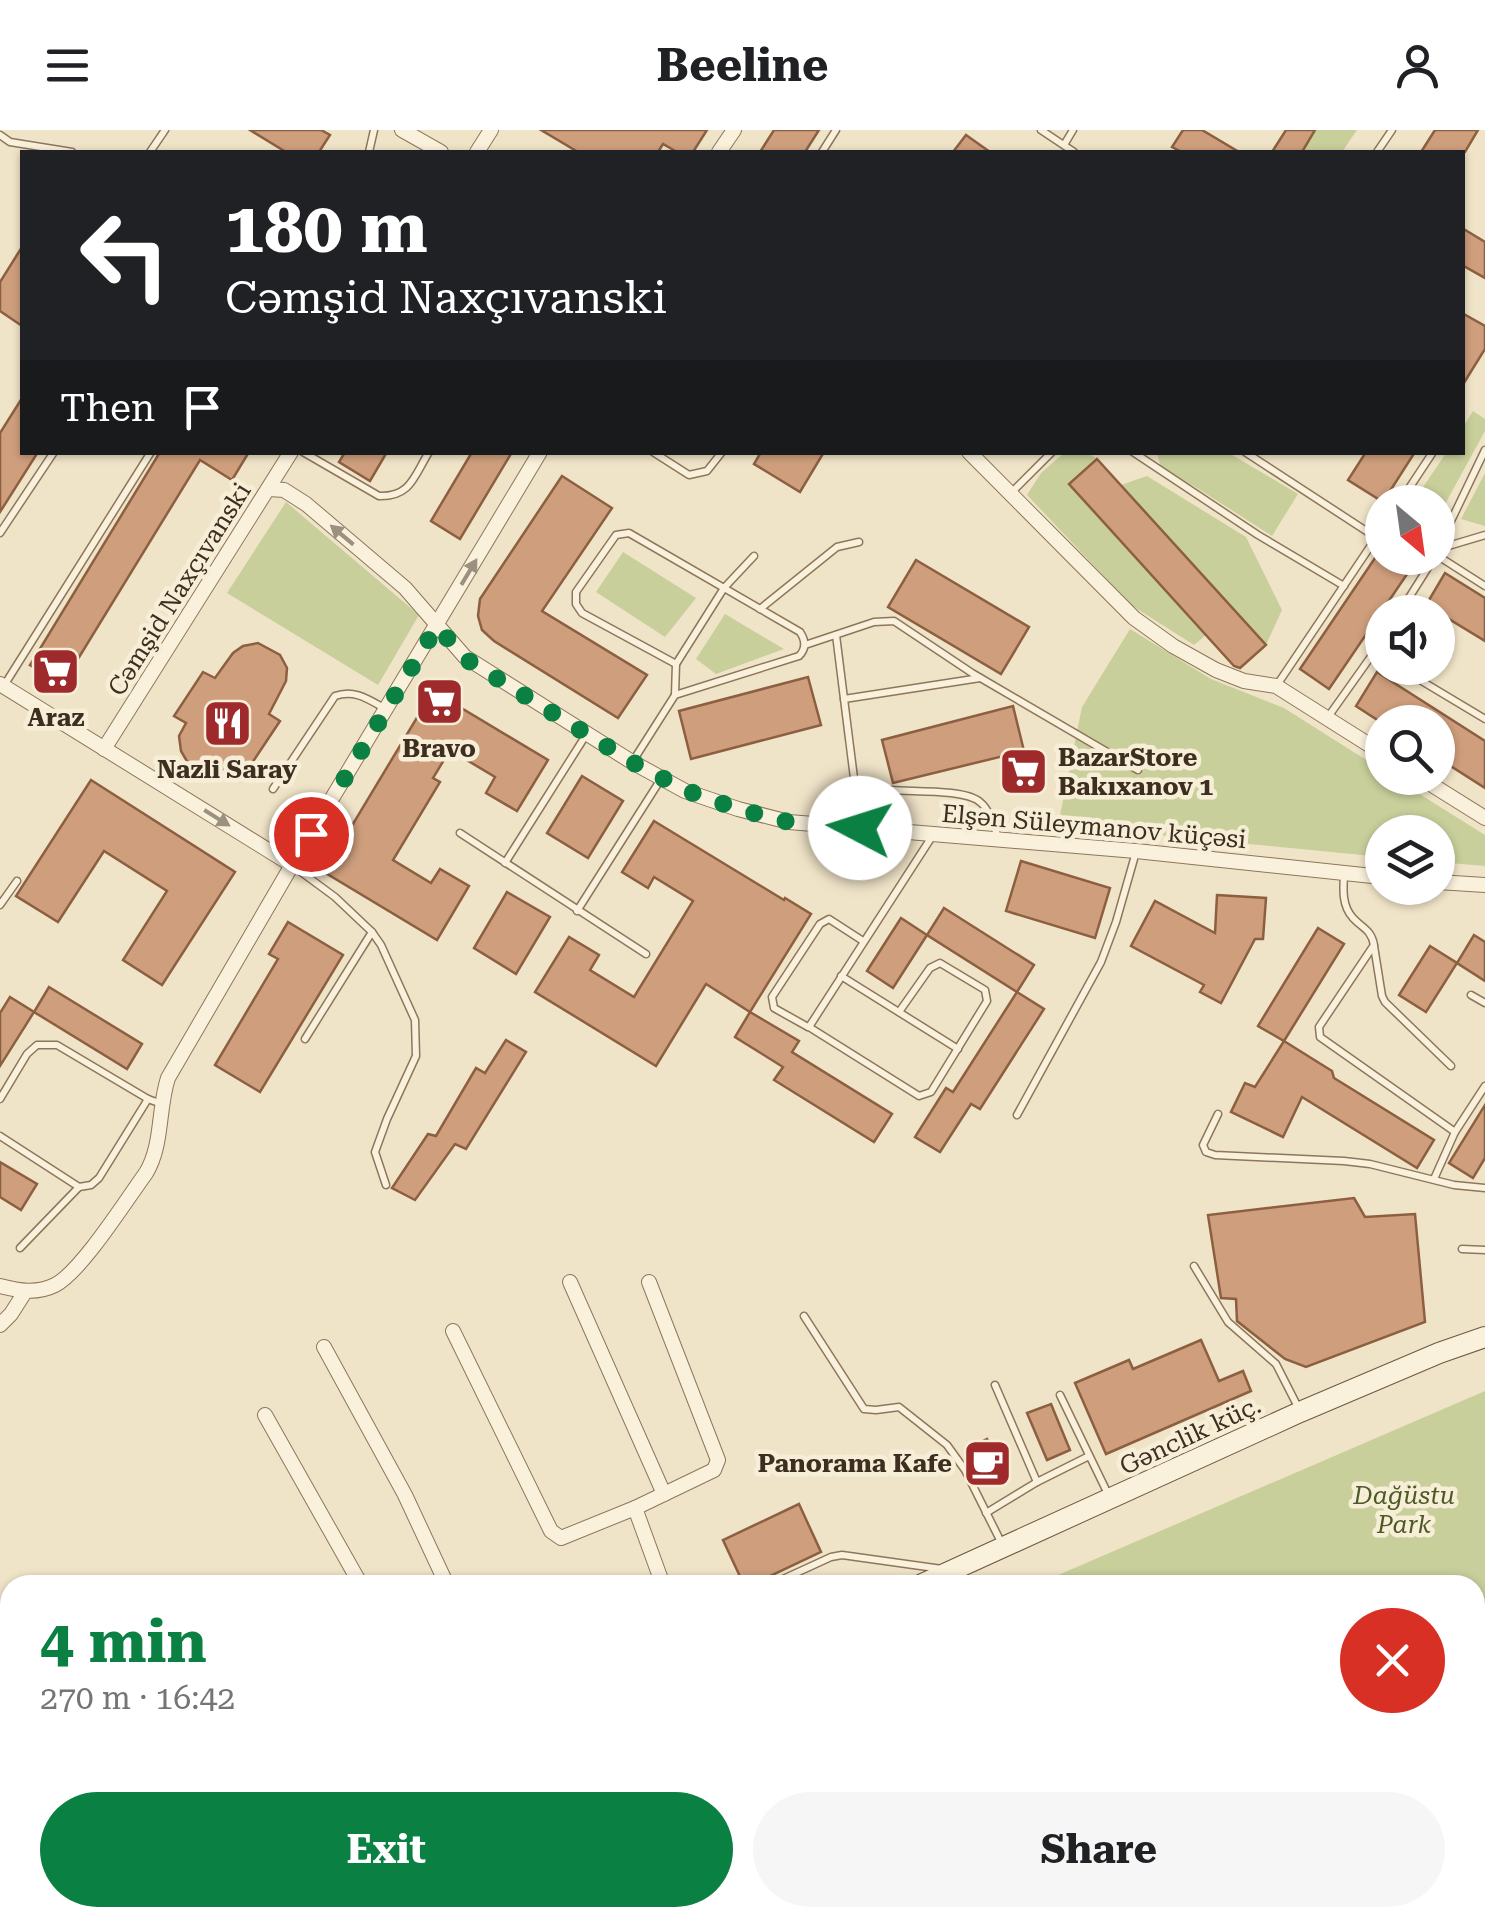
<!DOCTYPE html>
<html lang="en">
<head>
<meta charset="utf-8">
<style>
  body { margin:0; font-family:"Roboto Serif",serif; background:#f6f6f6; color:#202124; height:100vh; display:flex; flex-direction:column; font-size:38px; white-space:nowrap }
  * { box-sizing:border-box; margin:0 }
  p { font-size:32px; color:#757577 }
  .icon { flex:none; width:55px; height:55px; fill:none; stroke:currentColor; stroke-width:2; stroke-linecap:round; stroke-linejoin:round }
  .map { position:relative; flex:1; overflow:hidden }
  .details { position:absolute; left:0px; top:1445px; width:1485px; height:352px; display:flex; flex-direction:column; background:#fff; border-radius:30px 30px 0 0; box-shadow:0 2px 8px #0004 }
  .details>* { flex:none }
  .banner { position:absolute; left:20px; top:20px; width:1445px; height:305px; border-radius:0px; box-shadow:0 2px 8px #0004; background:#202124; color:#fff; overflow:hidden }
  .needle { width:65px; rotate:151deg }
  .fabs { position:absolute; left:1365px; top:355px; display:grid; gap:20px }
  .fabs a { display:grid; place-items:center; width:90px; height:90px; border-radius:50%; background:#fff; box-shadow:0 2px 8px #0004; font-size:50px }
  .pin { position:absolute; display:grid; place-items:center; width:85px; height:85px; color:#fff; margin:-42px; border:5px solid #fff; border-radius:50%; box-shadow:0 2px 10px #0007 }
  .me { position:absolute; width:110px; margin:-55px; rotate:275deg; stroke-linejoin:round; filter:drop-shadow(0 0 8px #0008) }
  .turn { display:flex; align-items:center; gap:35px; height:210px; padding:0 40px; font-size:45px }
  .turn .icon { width:130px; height:130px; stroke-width:2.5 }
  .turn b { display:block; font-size:70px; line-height:85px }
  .then { display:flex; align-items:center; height:95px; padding:0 40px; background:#0003; gap:20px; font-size:38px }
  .round { display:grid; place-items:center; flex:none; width:105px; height:105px; border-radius:52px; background:#f6f6f6 }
  .summary { display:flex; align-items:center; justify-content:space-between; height:170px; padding:0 40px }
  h1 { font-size:60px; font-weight:700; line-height:75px; color:#0b8043 }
  .primary-button { display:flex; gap:20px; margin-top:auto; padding:20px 40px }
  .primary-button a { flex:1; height:115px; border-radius:60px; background:#0b8043; color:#fff; font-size:40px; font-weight:700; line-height:115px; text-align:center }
  .primary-button a+a { background:#f6f6f6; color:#202124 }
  header { display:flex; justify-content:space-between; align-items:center; height:130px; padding:0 40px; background:#fff; font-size:45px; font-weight:700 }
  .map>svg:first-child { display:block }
</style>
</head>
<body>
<header><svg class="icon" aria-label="menu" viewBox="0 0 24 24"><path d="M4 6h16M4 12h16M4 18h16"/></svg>Beeline<svg class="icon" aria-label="person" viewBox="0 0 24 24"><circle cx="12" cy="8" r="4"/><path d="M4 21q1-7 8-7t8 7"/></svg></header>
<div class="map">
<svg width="1485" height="1797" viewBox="0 0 1485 1797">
  <rect width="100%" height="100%" fill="#f0e4c8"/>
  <g fill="#c9cf9b">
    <path d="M 1315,0 L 1357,0 L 1342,22 L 1302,22 Z"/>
    <path d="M 1473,281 L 1485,289 L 1485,301 L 1438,387 L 1438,372 L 1413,372 L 1446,323 L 1462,322 L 1463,297 Z"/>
    <path d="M 1064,323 L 1088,323 L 1097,329 L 1206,505 L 1194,515 L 1131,475 L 1027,365 L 1041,343 Z"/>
    <path d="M 1157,323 L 1229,323 L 1298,364 L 1272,406 L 1197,358 L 1161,338 Z"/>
    <path d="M 1485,343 L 1485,396 L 1461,389 Z"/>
    <path d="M 1147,346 L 1246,407 L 1282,480 L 1266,515 L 1121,355 Z"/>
    <path d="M 286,372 L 419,485 L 378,555 L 227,463 Z"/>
    <path d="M 623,422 L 696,468 L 665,507 L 596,462 Z"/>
    <path d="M 725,484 L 784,519 L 716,544 L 696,529 Z"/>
    <path d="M 1130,499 L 1211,549 L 1284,578 L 1382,640 L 1382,648 L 1394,648 L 1485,705 L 1485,736 L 1438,732 L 1438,702 L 1382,702 L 1382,727 L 1058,695 L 1082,577 Z"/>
    <path d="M 1485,1261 L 1485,1797 L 449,1797 L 445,1788 L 1475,1788 L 1475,1455 L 1035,1455 Z"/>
  </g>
  <g fill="#cf9f7d" stroke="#8d5f41" stroke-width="2.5">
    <path d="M 250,0 L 321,0 L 330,5 L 319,22 L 286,22 Z"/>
    <path d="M 541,0 L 707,0 L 693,22 L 677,22 L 663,14 L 658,22 L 578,22 Z"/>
    <path d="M 774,0 L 819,0 L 805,22 L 760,22 Z"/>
    <path d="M 1183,0 L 1202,0 L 1239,22 L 1182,22 L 1172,17 Z"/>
    <path d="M 1286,0 L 1315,0 L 1302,22 L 1272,22 Z"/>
    <path d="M 1435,0 L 1478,0 L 1465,22 L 1421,22 Z"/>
    <path d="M 966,5 L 990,22 L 953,22 Z"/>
    <path d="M 1462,98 L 1485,112 L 1485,148 L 1462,135 Z"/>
    <path d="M 22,117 L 22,196 L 0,181 L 0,152 Z"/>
    <path d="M 1462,183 L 1485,196 L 1485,219 L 1462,256 Z"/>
    <path d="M 22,268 L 22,322 L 38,322 L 0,382 L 0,303 Z"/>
    <path d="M 160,322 L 249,322 L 232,350 L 200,330 L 62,555 L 30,535 Z"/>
    <path d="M 345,322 L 387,322 L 370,351 L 339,332 Z"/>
    <path d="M 472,322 L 512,322 L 460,409 L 431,391 Z"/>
    <path d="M 761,322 L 824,322 L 800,362 L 754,334 Z"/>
    <path d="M 1366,322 L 1415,322 L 1383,372 L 1348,350 Z"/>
    <path d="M 1097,329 L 1266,515 L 1240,538 L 1234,536 L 1069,354 Z"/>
    <path d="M 562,346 L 612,378 L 542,481 L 647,545 L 618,588 L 494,511 L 482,500 L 478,486 L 480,469 Z"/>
    <path d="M 1375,428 L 1418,428 L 1329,559 L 1300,539 Z"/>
    <path d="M 916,430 L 1029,497 L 1001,544 L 888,477 Z"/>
    <path d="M 1445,443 L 1485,468 L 1485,511 L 1426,475 Z"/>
    <path d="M 258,513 L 280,525 L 287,538 L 286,551 L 269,584 L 280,591 L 250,636 L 239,630 L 228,639 L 214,644 L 201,641 L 188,633 L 181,621 L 179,606 L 186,593 L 174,586 L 203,542 L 215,548 L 233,523 L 243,516 Z"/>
    <path d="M 1377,542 L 1485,611 L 1485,658 L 1438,628 L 1438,592 L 1382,593 L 1356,576 Z"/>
    <path d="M 808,547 L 821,595 L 691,629 L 679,581 Z"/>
    <path d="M 433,561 L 548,630 L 517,681 L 486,663 L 495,647 L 450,620 L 433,648 L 440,652 L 393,730 L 431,753 L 440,739 L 469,756 L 437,810 L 324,742 Z"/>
    <path d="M 1013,576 L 1024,621 L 893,653 L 882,610 Z"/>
    <path d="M 582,646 L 623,671 L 588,728 L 547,703 Z"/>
    <path d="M 91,650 L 235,742 L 162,855 L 123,830 L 167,761 L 104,721 L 58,792 L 16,766 Z"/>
    <path d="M 654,691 L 784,770 L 785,768 L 811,784 L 750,882 L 706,854 L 656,936 L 535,862 L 569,807 L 599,825 L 590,840 L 634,867 L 693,771 L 654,747 L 648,758 L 622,742 Z"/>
    <path d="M 1021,731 L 1110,758 L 1095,808 L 1006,781 Z"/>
    <path d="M 507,762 L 550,787 L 516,844 L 474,818 Z"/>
    <path d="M 1217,765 L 1266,768 L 1263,809 L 1255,809 L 1221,873 L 1200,862 L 1204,855 L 1131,816 L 1155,771 L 1215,803 Z"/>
    <path d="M 944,778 L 1034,835 L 1017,862 L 927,805 Z"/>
    <path d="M 901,788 L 927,805 L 893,858 L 867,841 Z"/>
    <path d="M 288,792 L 343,825 L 260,962 L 215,935 L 278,829 L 269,824 Z"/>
    <path d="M 1318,798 L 1344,814 L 1284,911 L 1258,896 Z"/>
    <path d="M 1474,805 L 1485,812 L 1485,851 L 1457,833 Z"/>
    <path d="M 1430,816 L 1457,833 L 1426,882 L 1399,865 Z"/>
    <path d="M 49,857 L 142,914 L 127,939 L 34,882 Z"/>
    <path d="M 1017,862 L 1044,879 L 980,979 L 971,974 L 940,1022 L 915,1007 L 946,958 L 953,962 Z"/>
    <path d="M 10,867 L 34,882 L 0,936 L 0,883 Z"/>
    <path d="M 750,882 L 799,911 L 792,922 L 892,984 L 874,1012 L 774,950 L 783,937 L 735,907 Z"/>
    <path d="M 506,910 L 526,922 L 466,1019 L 455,1014 L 415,1070 L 392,1058 L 428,1004 L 436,1006 L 476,938 L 485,943 Z"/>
    <path d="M 1284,911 L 1332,941 L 1334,948 L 1434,1010 L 1417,1038 L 1302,967 L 1283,1007 L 1231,982 L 1245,953 L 1255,957 Z"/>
    <path d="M 1485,975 L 1485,1028 L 1473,1048 L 1449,1033 Z"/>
    <path d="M 0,1032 L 37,1054 L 21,1080 L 0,1067 Z"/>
    <path d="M 1354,1068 L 1365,1087 L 1415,1084 L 1425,1192 L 1306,1237 L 1285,1229 L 1237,1191 L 1236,1169 L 1221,1168 L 1208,1085 Z"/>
    <path d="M 1201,1210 L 1219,1251 L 1243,1241 L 1251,1261 L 1106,1324 L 1075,1253 L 1129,1230 L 1133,1239 Z"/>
    <path d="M 1051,1274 L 1070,1320 L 1047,1330 L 1027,1283 Z"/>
    <path d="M 987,1309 L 1002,1338 L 984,1348 L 968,1319 Z"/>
    <path d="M 799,1374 L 821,1422 L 751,1455 L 744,1455 L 723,1410 Z"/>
  </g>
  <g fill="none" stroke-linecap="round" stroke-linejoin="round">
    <defs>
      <g id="service">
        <path d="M 1041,0 L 1074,22"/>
        <path d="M 0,5 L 10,12 L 72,22"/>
        <path d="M 1064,15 L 1073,0"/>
        <path d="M 150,22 L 165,0"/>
        <path d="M 369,22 L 374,0"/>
        <path d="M 822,22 L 836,0"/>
        <path d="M 1377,22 L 1392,0"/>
        <path d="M 303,322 L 379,366 C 411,367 414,346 429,322"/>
        <path d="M 653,322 L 689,345 L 707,341 L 722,322"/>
        <path d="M 1133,322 L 1258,405 L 1344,456"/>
        <path d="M 1245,322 L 1377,408"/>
        <path d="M 1010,364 L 1052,322"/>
        <path d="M 1400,372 L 1433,322"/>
        <path d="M 0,403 L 54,322"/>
        <path d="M 1438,418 L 1485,320"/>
        <path d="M 1438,419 L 1485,405"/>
        <path d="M 1438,426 L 1485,456"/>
        <path d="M 760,479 L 837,417 L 859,412"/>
        <path d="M 1400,482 L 1434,428"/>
        <path d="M 836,505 L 860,696"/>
        <path d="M 805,515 L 874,492 L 894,491 L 972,543 L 1138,640"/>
        <path d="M 1400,538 L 1485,589"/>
        <path d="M 5,554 L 151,322"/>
        <path d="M 1277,555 L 1382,399"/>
        <path d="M 675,565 L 676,534 L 724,458 L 754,426"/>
        <path d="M 844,569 L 980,548"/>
        <path d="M 1328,587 L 1382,511"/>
        <path d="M 633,631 L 675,565 L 799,526 C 806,519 806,511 800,502 L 629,403 L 616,405 L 576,462 L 576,474 L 582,483 L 676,534"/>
        <path d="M 273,659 L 335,566 C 354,559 368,569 384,578"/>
        <path d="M 892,660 C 913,662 965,659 980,672 C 990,680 994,696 998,708"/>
        <path d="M 460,703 L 646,824"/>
        <path d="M 505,733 L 586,605"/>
        <path d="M 293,736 L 335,767 L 372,802 L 381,815 L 415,890 L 416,926 L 387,989 L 375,1022 L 386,1055"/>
        <path d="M 1344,745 C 1343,760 1342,776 1353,788 C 1362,798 1371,799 1374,815 L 1319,897 L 1320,907 L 1455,1002"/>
        <path d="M 0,775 L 17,751"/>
        <path d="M 577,781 L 661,649"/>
        <path d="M 1374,816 L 1382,866 L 1385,872 L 1451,936"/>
        <path d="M 841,846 L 958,919"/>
        <path d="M 1471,865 L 1485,873"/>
        <path d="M 899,882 L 930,838 L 940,833 L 985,860 L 987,871 L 931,962 L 919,966 L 809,897 L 933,705"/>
        <path d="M 808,897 L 774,878 L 772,867 L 820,794 L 829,789 L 863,811"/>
        <path d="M 305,909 L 372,802"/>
        <path d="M 0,969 L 27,924 L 37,915 L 57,915 L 148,969 L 159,973"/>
        <path d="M 1218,984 L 1203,1015 L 1206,1022 L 1215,1025 L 1344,1031 L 1370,1034 L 1454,1055 L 1485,1058"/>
        <path d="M 1017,985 L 1101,832 L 1116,792 L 1136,722"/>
        <path d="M 0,1006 L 79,1057"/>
        <path d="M 1434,1049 L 1455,1002 L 1485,956"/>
        <path d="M 20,1118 L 79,1057 L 91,1055 L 99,1048 L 148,969"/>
        <path d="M 1462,1119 L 1485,1120"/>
        <path d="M 1194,1136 L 1228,1192 L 1276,1234 L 1300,1281"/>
        <path d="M 804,1186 L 864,1279 L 876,1280 L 899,1277 L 947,1315 L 965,1340 L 1001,1412"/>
        <path d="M 995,1255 L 1037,1352"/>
        <path d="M 1060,1265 L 1108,1364"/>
        <path d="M 986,1383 L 1037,1352 L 1089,1326"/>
        <path d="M 770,1455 L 831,1427 L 842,1425 L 942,1439"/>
        <path d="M 8,1688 L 10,1688"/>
      </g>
      <g id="minor">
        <path d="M 402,0 L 441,22"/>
        <path d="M 477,22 L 491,0"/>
        <path d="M 719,22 L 734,0"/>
        <path d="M 969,322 L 1134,488 L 1173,516 L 1216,540 L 1244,551 L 1276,556 L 1382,623"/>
        <path d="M 269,359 L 284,360 L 306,374 L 405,458 L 465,527 L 632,632 L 685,661 L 738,679 L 789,692 L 1136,721 L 1382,747"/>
        <path d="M 0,554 L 292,735"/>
        <path d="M 104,619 L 291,322"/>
        <path d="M 1421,648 L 1485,688"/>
        <path d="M 1438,752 L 1485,755"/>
        <path d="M 570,1152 L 664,1364"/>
        <path d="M 0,1156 C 19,1161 37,1164 55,1155 C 81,1142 127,1069 146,1043 C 163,1015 158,978 168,948 L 292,735 L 540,322"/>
        <path d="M 0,1195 L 11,1184 L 25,1162"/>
        <path d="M 453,1201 L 551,1401 L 561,1408 L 635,1378 L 714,1340 L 718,1330 L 649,1152"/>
        <path d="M 324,1217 L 405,1365 L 447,1455"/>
        <path d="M 265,1285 L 361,1455"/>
        <path d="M 635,1378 L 663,1455"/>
        <path d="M 0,1491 L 10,1492"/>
      </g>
      <path id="tertiary" d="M 0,1794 L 33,1797"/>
      <g id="secondary">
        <path d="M 920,1455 L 1300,1282 L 1439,1223 L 1485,1207"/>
        <path d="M 251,1788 L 256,1797"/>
        <path d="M 416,1788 L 420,1797"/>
        <path d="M 388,1797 L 396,1788"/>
      </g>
    </defs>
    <use href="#service" stroke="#8d765c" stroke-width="9"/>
    <use href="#minor" stroke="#8d765c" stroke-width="16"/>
    <use href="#tertiary" stroke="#8d765c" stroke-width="20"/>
    <use href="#secondary" stroke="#6f573f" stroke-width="22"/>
    <path stroke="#8d765c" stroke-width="2.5" stroke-dasharray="8 5" stroke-linecap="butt" d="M 1209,1797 L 1211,1788"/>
    <use href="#service" stroke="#faf1dc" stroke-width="6"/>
    <use href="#minor" stroke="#faf1dc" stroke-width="14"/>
    <use href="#tertiary" stroke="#faf1dc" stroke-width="18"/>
    <use href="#secondary" stroke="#faf1dc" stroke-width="20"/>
  </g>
  <defs><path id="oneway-solid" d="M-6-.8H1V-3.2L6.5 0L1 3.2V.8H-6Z" transform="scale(2.5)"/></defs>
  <g fill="#9c907e">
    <use href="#oneway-solid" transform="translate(342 405) rotate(-140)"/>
    <use href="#oneway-solid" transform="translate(469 442) rotate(-59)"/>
    <use href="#oneway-solid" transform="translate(217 688) rotate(32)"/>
  </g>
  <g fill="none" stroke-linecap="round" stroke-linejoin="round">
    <path stroke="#0b8043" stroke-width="18" stroke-dasharray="0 32.4" d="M 311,704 L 437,496 L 464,528 L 632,632 L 685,660 L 738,679 L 789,692 L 860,698"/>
  </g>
  <defs>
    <symbol id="supermarket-square" viewBox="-11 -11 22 22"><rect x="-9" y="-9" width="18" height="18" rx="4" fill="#9e2a2b" stroke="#f7eed8"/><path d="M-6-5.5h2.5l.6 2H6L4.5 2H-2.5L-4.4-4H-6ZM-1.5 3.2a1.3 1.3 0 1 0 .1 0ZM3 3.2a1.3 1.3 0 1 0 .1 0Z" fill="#fff"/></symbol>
    <symbol id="restaurant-square" viewBox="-11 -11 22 22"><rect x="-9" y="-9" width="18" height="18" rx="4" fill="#9e2a2b" stroke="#f7eed8"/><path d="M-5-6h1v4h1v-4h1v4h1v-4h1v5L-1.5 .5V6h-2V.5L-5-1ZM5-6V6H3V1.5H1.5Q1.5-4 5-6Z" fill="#fff"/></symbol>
    <symbol id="cafe-square" viewBox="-11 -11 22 22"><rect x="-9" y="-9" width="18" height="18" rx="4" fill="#9e2a2b" stroke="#f7eed8"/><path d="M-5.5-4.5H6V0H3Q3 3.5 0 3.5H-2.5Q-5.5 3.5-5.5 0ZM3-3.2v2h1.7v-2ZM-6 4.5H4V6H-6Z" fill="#fff"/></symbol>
  </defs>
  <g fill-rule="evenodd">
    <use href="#supermarket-square" x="28" y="514" width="55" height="55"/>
    <use href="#supermarket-square" x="412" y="544" width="55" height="55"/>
    <use href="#restaurant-square" x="200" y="566" width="55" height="55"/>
    <use href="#supermarket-square" x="996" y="614" width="55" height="55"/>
    <use href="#cafe-square" x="960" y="1306" width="55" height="55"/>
  </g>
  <g text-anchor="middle" stroke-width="9" stroke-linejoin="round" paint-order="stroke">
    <g font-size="25" fill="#3d2e20" stroke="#f7eed8">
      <text transform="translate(179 459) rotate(-58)" y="9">Cəmşid Naxçıvanski</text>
      <text transform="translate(1094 696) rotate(5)" y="9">Elşən Süleymanov küçəsi</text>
      <text transform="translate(1190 1305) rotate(-25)" y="9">Gənclik küç.</text>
    </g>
    <g font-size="25" font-weight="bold" fill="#3d2e20" stroke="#f7eed8">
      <text x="56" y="596">Araz</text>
      <text x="439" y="627">Bravo</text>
      <text x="1058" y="636" text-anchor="start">BazarStore<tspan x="1058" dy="29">Bakıxanov 1</tspan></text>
      <text x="227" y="648">Nazli Saray</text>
      <text x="952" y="1342" text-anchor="end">Panorama Kafe</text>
    </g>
    <g font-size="25" font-style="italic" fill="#4d5a26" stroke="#f7eed8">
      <text x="1404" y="1374">Dağüstu<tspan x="1404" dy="29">Park</tspan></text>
    </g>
  </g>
</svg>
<div class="fabs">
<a><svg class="needle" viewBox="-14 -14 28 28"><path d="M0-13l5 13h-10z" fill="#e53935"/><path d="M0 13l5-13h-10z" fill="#757577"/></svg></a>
<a><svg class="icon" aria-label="sound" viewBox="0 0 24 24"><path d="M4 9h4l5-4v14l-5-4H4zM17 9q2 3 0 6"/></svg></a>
<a><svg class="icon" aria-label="search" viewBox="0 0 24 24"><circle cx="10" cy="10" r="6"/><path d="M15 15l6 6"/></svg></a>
<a><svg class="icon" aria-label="layers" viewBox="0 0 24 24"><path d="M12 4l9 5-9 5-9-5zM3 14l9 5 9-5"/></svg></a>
</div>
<div class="pin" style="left:311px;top:704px;background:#d93025"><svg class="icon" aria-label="arrive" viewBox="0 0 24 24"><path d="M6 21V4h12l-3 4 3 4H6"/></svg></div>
<svg class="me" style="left:860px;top:698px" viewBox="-20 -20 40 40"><circle r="19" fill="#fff"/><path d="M0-13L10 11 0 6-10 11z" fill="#0b8043"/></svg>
<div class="banner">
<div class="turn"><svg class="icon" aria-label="left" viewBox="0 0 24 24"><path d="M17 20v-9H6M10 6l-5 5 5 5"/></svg><div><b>180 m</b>Cəmşid Naxçıvanski</div></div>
<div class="then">Then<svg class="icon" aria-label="arrive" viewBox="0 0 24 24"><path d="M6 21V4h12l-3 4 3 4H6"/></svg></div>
</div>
<section class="details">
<div class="summary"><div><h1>4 min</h1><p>270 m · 16:42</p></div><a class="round" style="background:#d93025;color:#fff"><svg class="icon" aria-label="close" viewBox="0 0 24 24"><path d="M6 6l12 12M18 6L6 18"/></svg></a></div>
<div class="primary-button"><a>Exit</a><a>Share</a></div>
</section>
</div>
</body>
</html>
